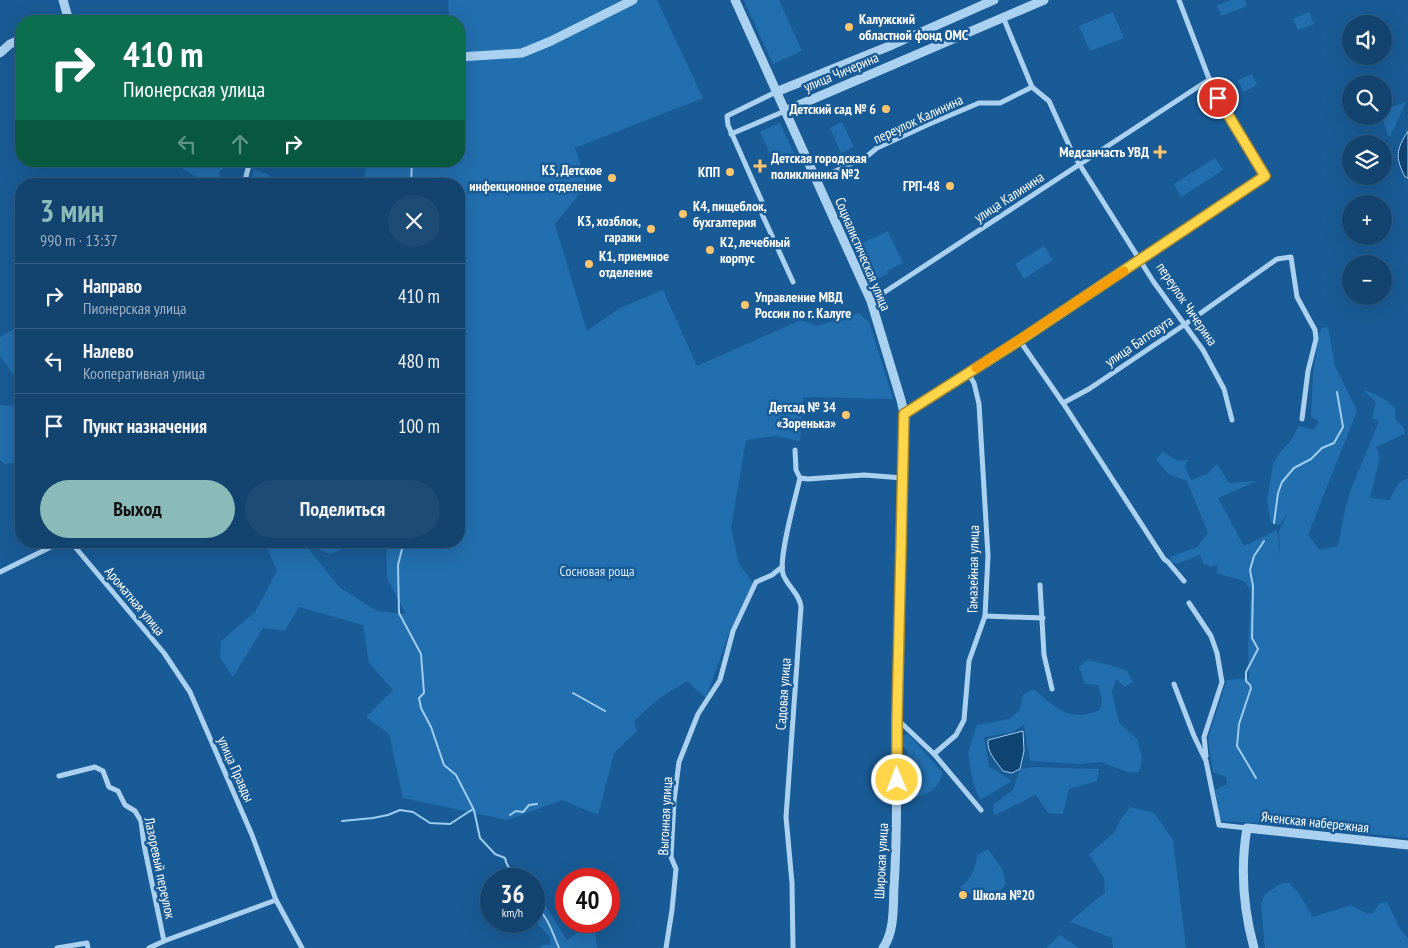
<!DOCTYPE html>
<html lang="ru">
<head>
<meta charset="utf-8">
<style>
  body { margin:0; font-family:"PT Sans Narrow",sans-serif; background:#1c4b75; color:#f1f3f6; height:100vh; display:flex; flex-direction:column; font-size:19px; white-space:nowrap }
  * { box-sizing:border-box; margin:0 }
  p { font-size:16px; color:#9db0c3 }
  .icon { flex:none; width:28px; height:28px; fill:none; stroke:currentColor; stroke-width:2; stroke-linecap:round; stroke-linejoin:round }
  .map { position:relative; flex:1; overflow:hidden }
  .details { position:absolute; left:15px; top:178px; width:450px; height:370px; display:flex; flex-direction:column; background:#134470; border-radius:20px; box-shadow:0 5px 20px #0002,0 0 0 1px #325c83 }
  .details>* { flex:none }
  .top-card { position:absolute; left:15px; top:15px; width:450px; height:152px; border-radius:20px; box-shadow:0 5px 20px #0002,0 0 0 1px #325c83; background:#0b6e4f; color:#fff; overflow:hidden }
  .fabs { position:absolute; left:1342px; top:15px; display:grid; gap:10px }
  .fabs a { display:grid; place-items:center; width:50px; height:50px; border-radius:50%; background:#134470; box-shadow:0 5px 20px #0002,0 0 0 1px #325c83; font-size:25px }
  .speed { position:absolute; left:480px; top:868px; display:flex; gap:10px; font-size:25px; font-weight:700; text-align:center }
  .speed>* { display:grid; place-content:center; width:65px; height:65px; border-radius:50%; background:#134470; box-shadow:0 5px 20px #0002,0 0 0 1px #325c83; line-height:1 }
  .speed small { font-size:12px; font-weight:400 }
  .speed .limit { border:8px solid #d22; background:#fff; color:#111 }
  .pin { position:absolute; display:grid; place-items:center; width:42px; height:42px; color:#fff; margin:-21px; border:2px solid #fff; border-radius:50%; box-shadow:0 1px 5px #0007 }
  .me { position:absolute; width:55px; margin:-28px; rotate:359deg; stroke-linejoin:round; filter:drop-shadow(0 0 4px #0008) }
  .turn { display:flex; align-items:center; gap:18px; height:105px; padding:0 25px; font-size:22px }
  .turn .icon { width:65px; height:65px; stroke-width:2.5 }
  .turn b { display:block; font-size:35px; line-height:42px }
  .lanes { display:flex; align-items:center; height:48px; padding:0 25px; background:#0003; justify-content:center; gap:25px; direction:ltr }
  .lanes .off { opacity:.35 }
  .round { display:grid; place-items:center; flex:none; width:52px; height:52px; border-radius:26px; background:#1c4b75 }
  .summary { display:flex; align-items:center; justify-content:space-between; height:85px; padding:0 25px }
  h1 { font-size:30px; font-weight:600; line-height:38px; color:#8bbbb9 }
  .button { display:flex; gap:10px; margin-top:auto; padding:10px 25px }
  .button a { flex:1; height:58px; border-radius:30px; background:#8bbbb9; color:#111; font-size:20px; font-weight:600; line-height:58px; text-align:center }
  .button a+a { background:#1c4b75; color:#f1f3f6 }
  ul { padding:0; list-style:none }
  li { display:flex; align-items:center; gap:15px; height:65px; padding:0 25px; border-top:1px solid #325c83 }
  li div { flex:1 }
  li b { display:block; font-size:19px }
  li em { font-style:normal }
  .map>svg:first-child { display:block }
</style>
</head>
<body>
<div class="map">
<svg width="1408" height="948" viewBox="0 0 1408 948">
  <rect width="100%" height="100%" fill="#195b96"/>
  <g fill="#226faf">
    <path d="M 448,0 L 657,0 L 703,98 L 575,148 L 587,184 L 555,224 L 587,331 L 620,308 L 663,290 L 697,366 L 801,320 L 817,326 L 859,313 L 869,322 L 893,399 L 812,397 L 803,398 L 800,441 L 774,436 L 746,440 L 731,528 L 739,564 L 753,583 L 730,631 L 706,698 L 687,681 L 657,700 L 634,721 L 637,731 L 614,753 L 598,815 L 562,800 L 508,820 L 403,798 L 389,734 L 366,717 L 393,690 L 369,663 L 363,625 L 299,607 L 285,631 L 263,628 L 233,677 L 220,657 L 221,641 L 255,612 L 277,571 L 264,541 L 347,541 L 347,547 L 330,554 L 304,543 L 339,587 L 377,611 L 406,614 L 387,578 L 386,541 L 459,541 L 459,184 L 363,184 L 367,161 L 459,161 L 459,21 L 449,21 Z"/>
    <path d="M 744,0 L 779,0 L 802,51 L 773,64 Z"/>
    <path d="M 1231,0 L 1245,0 L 1247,6 L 1221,16 L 1217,5 Z"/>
    <path d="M 1113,12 L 1124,38 L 1090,51 L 1079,26 Z"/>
    <path d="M 1309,12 L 1314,24 L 1298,30 L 1293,19 Z"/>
    <path d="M 1252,74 L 1257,85 L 1243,92 L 1238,80 Z"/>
    <path d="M 1406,102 L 1390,137 L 1387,133 L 1382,116 L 1384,116 L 1384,110 Z"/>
    <path d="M 842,122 L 854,147 L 841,153 L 830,128 Z"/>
    <path d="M 780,123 L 796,158 L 776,167 L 760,132 Z"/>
    <path d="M 1215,158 L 1223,170 L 1181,197 L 1174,184 Z"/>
    <path d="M 170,161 L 231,161 L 219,172 L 221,179 L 228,184 L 209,184 Z"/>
    <path d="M 254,169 L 269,175 L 277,184 L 251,184 Z"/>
    <path d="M 888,231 L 903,263 L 887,271 L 888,274 L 872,281 L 856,246 Z"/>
    <path d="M 1044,246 L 1053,260 L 1024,279 L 1015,264 Z"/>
    <path d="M 1328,327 L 1335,366 L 1357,411 L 1308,535 L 1320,550 L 1338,546 L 1344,514 L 1351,489 L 1379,421 L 1372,418 L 1376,402 L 1363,390 C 1376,394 1384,398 1395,408 L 1396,420 L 1404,428 L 1405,434 L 1376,447 L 1380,457 L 1370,498 L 1389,500 L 1399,483 L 1408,478 L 1408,838 L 1296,825 L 1221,821 L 1215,790 L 1227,784 L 1226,777 L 1213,772 L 1208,738 L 1227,680 L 1249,678 L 1248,647 L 1251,591 L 1244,581 L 1216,573 L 1218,567 L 1216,565 L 1210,567 L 1207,564 L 1204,565 L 1200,555 L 1176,564 L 1171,561 L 1170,557 L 1197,547 L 1208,533 L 1187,481 L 1168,474 L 1156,459 L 1163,452 L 1178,461 L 1187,460 L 1185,467 L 1191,480 L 1207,474 L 1217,464 L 1229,483 L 1257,481 L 1218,498 L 1244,546 L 1277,530 L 1280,560 L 1279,531 L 1288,511 L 1280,525 L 1271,523 L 1267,501 L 1273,464 L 1281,451 L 1290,442 L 1299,426 L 1314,430 L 1319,421 L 1311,417 L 1313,375 L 1319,334 L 1322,328 Z"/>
    <path d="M 16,328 L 21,330 L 21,386 L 0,356 L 0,337 Z"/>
    <path d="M 21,402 L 21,459 L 14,463 L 4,464 L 0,460 L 0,405 L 12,406 Z"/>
    <path d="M 1087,660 L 1110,665 L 1127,671 L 1133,682 L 1125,687 L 1116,679 L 1112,692 L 1119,723 L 1137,739 L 1142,758 L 1139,772 L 1128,772 L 1101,762 L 1079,764 L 1030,761 L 1024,725 L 1013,732 L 984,737 L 989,766 L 1012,781 L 980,800 L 973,782 L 968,753 L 977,725 L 1009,719 L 1020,710 L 1023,695 L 1033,689 C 1058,708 1067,723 1100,710 L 1102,698 L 1098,685 L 1085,684 L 1079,667 Z"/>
    <path d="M 908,734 L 943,773 C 941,777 940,781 937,785 C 929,795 903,806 900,786 L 907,782 L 907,751 L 901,744 L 900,739 L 903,735 Z"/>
    <path d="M 1036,767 L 1099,769 L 1097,781 L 1069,789 L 1063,814 L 1048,813 L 1036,795 C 1021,801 1009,810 994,815 L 993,805 L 1013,790 L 1020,769 Z"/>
    <path d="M 1130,807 L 1154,813 L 1173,840 L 1186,948 L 1113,948 L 1112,938 L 1070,922 L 1105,892 L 1104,878 L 1089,854 L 1114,833 L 1121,819 Z"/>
    <path d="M 988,849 L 1002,869 L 1006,884 L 990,902 L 961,889 L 961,886 C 971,880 976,867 977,855 Z"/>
    <path d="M 1282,883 L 1289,883 L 1298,892 L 1313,917 L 1351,905 L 1367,914 L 1373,913 L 1380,903 L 1387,902 L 1400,929 L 1408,938 L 1408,948 L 1265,948 L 1261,904 L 1265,894 Z"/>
    <path d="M 534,887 L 567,940 L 594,922 L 597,948 L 541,948 L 542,945 L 551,945 L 550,938 L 534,919 Z"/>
    <path d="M 1060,935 L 1079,948 L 1046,948 Z"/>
  </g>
  <g fill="#104473" stroke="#9ecdf3">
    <path d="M 1408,131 L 1408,178 L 1405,177 C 1395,157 1396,150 1408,131 Z"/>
    <path d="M 1023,731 L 1024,751 L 1020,769 L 1012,773 L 1003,771 C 996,761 987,753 988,740 Z"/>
  </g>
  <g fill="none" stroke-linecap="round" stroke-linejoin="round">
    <g stroke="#9ecdf3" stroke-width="2">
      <path d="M 411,184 L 412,161"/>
      <path d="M 1274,523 L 1278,493 L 1282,482 L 1294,468 L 1311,459 L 1322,448 L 1334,443 L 1343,427 L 1337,392"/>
      <path d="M 404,541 L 398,565 L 399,613 L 421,654 L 424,693 L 419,698 L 421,708 L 431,727 L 444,765 L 456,775 L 474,810 L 480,838 L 495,854 L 505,858 C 507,870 513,869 516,879"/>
      <path d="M 573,693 L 605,711"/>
      <path d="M 1256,778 L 1237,746 L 1239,724 L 1251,688 L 1250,685 L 1246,681 L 1246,672 L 1258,649 L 1252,638 L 1253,586 L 1250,570 L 1254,556 L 1264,541"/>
      <path d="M 510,815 L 516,811 L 523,812 L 529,805 L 537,804"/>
      <path d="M 342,821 L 373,818 L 388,815 L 400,810 L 413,812 L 430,823 L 450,824 L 473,809"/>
      <path d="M 534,905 C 547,914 553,934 559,948"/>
    </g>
    <g stroke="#abd1f0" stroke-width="5">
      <path d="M 1003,17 L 1032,87 L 1049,101 L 1073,154 L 1153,281 L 1203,350 L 1224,389 L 1232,420"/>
      <path d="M 776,92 L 727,116 L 728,125 L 763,204 L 762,214 L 793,282"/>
      <path d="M 731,134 L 785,111"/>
      <path d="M 816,180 L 866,157 L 877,148 L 927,125 L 979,103 L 1000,103 L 1032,87"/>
      <path d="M 244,184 L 250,161"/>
      <path d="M 871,301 L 1210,79"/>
      <path d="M 1020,341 L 1063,403 L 1164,559 L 1168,562 L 1184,581"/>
      <path d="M 1063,403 L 1089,389 L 1184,325 L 1277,259 L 1291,257 L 1297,297 L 1315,330 L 1316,339 L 1308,371 L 1302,419"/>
      <path d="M 904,413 L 1020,341 L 1265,176 L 1213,89 L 1179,0"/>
      <path d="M 800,478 L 808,479 L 864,475 L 903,478"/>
      <path d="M 70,541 L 164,653 L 190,692 L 252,835 L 276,900 L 302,948"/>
      <path d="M 0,572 L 61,542 L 66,541"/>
      <path d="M 1040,585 L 1044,655 L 1052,689"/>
      <path d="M 1189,603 L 1211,636 L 1217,653 L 1222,682 L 1204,737 L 1206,756"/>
      <path d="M 985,616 L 1043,618"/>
      <path d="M 1174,684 L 1194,736 L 1206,761 L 1219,825 L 1247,828"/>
      <path d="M 897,719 L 934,754 L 981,810"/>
      <path d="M 934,754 L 956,735 L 964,720 L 969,661 L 985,616 L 988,556 L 979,404 L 974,383 L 968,373"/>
      <path d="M 59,776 L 95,767 L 103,771 L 109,787 L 118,791 L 125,805 L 135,811 L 141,821 L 144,845 L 164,941"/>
      <path d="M 57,948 L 87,943 L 88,948"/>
      <path d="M 149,948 L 164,941 L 276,900"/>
      <path d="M 666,948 L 672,910 L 676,869 L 671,857 L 674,801 L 679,762 L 698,714 L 720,680 L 733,631 L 756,582 L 772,575 L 782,567"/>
      <path d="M 793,948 L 792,883 L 786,817 L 801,607 C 800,594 787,586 783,574 C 778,558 796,496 800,478 L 796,470 L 795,450"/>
    </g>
    <g stroke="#abd1f0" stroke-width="9">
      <path d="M 63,0 L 69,21"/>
      <path d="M 735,0 L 871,301 L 901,400 L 904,413 C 903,516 898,618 897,720 C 896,775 898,830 894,886 C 893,906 895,931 883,948"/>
      <path d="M 0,53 L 10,44 L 21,39"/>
      <path d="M 459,57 L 522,53 L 551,41 L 633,0"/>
      <path d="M 776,92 L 892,45 L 994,0"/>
      <path d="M 785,111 L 1044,0"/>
      <path d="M 1254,948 C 1243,908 1240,869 1247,828 L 1408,845"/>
    </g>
  </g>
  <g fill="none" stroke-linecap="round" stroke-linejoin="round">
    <defs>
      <path id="route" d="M 897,780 L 897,719 L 904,414 L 1020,340 L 1265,176 L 1218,98"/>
    </defs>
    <use href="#route" stroke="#a68a30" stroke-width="12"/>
    <use href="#route" stroke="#ffd54a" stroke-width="9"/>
    <path stroke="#f59e0b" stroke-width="9" d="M 976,368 L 1124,271"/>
  </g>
  <g fill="#ffc66b" stroke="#195b96" stroke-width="2">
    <circle cx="849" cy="27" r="5"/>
    <circle cx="886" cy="109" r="5"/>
    <path d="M1157.5 144.5h5v5h5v5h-5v5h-5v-5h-5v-5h5z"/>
    <path d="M757.5 158.5h5v5h5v5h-5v5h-5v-5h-5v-5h5z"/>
    <circle cx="730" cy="172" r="5"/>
    <circle cx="612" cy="178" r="5"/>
    <circle cx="950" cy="186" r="5"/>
    <circle cx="683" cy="214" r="5"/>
    <circle cx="651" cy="229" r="5"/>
    <circle cx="710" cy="250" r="5"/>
    <circle cx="589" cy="264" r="5"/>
    <circle cx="745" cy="305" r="5"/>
    <circle cx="846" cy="415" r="5"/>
    <circle cx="963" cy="895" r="5"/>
  </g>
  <g text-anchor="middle" stroke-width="5" stroke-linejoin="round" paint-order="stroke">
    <g font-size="14" font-weight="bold" fill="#fff" stroke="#195b96" text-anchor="start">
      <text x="859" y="24">Калужский<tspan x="859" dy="16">областной фонд ОМС</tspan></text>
      <text x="876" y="114" text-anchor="end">Детский сад № 6</text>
      <text x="1149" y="157" text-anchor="end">Медсанчасть УВД</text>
      <text x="771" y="163">Детская городская<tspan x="771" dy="16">поликлиника №2</tspan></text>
      <text x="602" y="175" text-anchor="end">К5, Детское<tspan x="602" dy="16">инфекционное отделение</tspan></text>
      <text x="720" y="177" text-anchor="end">КПП</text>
      <text x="940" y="191" text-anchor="end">ГРП-48</text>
      <text x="693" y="211">К4, пищеблок,<tspan x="693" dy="16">бухгалтерия</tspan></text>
      <text x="641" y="226" text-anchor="end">К3, хозблок,<tspan x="641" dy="16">гаражи</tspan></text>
      <text x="720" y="247">К2, лечебный<tspan x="720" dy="16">корпус</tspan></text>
      <text x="599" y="261">К1, приемное<tspan x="599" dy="16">отделение</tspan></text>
      <text x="755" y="302">Управление МВД<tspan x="755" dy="16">России по г. Калуге</tspan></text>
      <text x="836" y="412" text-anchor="end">Детсад № 34<tspan x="836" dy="16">«Зоренька»</tspan></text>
      <text x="973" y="900">Школа №20</text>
    </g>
    <g font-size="14" fill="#fff" stroke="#195b96">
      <text transform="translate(841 72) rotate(-23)" y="5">улица Чичерина</text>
      <text transform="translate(918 119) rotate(-25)" y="5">переулок Калинина</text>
      <text transform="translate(1009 197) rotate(-33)" y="5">улица Калинина</text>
      <text transform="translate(863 254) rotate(67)" y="5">Социалистическая улица</text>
      <text transform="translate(1187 304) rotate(56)" y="5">переулок Чичерина</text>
      <text transform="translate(1139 341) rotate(-34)" y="5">улица Багговута</text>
      <text transform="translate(973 569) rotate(-89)" y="5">Гамазейная улица</text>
      <text transform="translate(135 601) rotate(50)" y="5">Ароматная улица</text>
      <text transform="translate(783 694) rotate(-86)" y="5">Садовая улица</text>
      <text transform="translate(236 769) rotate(66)" y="5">улица Правды</text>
      <text transform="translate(665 816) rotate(-87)" y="5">Выгонная улица</text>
      <text transform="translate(1315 822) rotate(6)" y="5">Яченская набережная</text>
      <text transform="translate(881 861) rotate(-87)" y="5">Широкая улица</text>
      <text transform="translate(160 868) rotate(78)" y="5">Лазоревый переулок</text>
    </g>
    <g font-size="14" fill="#d2e9fb" stroke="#195b96">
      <text x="597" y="576">Сосновая роща</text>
    </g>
  </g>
</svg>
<div class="fabs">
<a><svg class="icon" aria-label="sound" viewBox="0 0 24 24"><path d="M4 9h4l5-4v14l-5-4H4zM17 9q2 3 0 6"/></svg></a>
<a><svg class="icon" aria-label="search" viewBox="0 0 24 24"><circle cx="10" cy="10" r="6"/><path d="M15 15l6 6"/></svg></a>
<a><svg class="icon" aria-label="layers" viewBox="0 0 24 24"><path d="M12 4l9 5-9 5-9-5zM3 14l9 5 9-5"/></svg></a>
<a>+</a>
<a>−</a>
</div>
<div class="speed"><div>36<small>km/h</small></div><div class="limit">40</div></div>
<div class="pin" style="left:1218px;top:98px;background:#d93025"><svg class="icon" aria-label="arrive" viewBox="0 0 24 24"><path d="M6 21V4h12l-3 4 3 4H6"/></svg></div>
<svg class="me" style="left:897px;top:780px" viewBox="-20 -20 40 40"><circle r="17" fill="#ffd54a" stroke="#fff" stroke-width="3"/><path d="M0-11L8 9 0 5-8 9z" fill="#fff"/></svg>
<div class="top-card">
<div class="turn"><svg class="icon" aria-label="right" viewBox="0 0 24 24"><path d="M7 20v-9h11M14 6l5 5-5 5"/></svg><div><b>410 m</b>Пионерская улица</div></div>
<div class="lanes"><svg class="icon off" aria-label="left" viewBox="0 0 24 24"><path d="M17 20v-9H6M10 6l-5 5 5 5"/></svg><svg class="icon off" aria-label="ahead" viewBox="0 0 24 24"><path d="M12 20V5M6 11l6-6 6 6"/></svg><svg class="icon" aria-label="right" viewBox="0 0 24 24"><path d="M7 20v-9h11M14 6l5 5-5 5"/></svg></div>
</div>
<section class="details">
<div class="summary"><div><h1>3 мин</h1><p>990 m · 13:37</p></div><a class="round"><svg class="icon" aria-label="close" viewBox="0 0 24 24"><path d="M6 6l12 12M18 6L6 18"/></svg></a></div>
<ul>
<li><svg class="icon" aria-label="right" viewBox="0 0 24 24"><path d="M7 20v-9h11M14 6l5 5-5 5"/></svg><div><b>Направо</b><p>Пионерская улица</p></div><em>410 m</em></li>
<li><svg class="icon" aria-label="left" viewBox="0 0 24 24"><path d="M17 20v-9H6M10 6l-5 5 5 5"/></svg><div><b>Налево</b><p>Кооперативная улица</p></div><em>480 m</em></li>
<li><svg class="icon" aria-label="arrive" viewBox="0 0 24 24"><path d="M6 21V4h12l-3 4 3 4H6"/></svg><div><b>Пункт назначения</b></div><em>100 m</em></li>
</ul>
<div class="button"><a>Выход</a><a>Поделиться</a></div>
</section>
</div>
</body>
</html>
